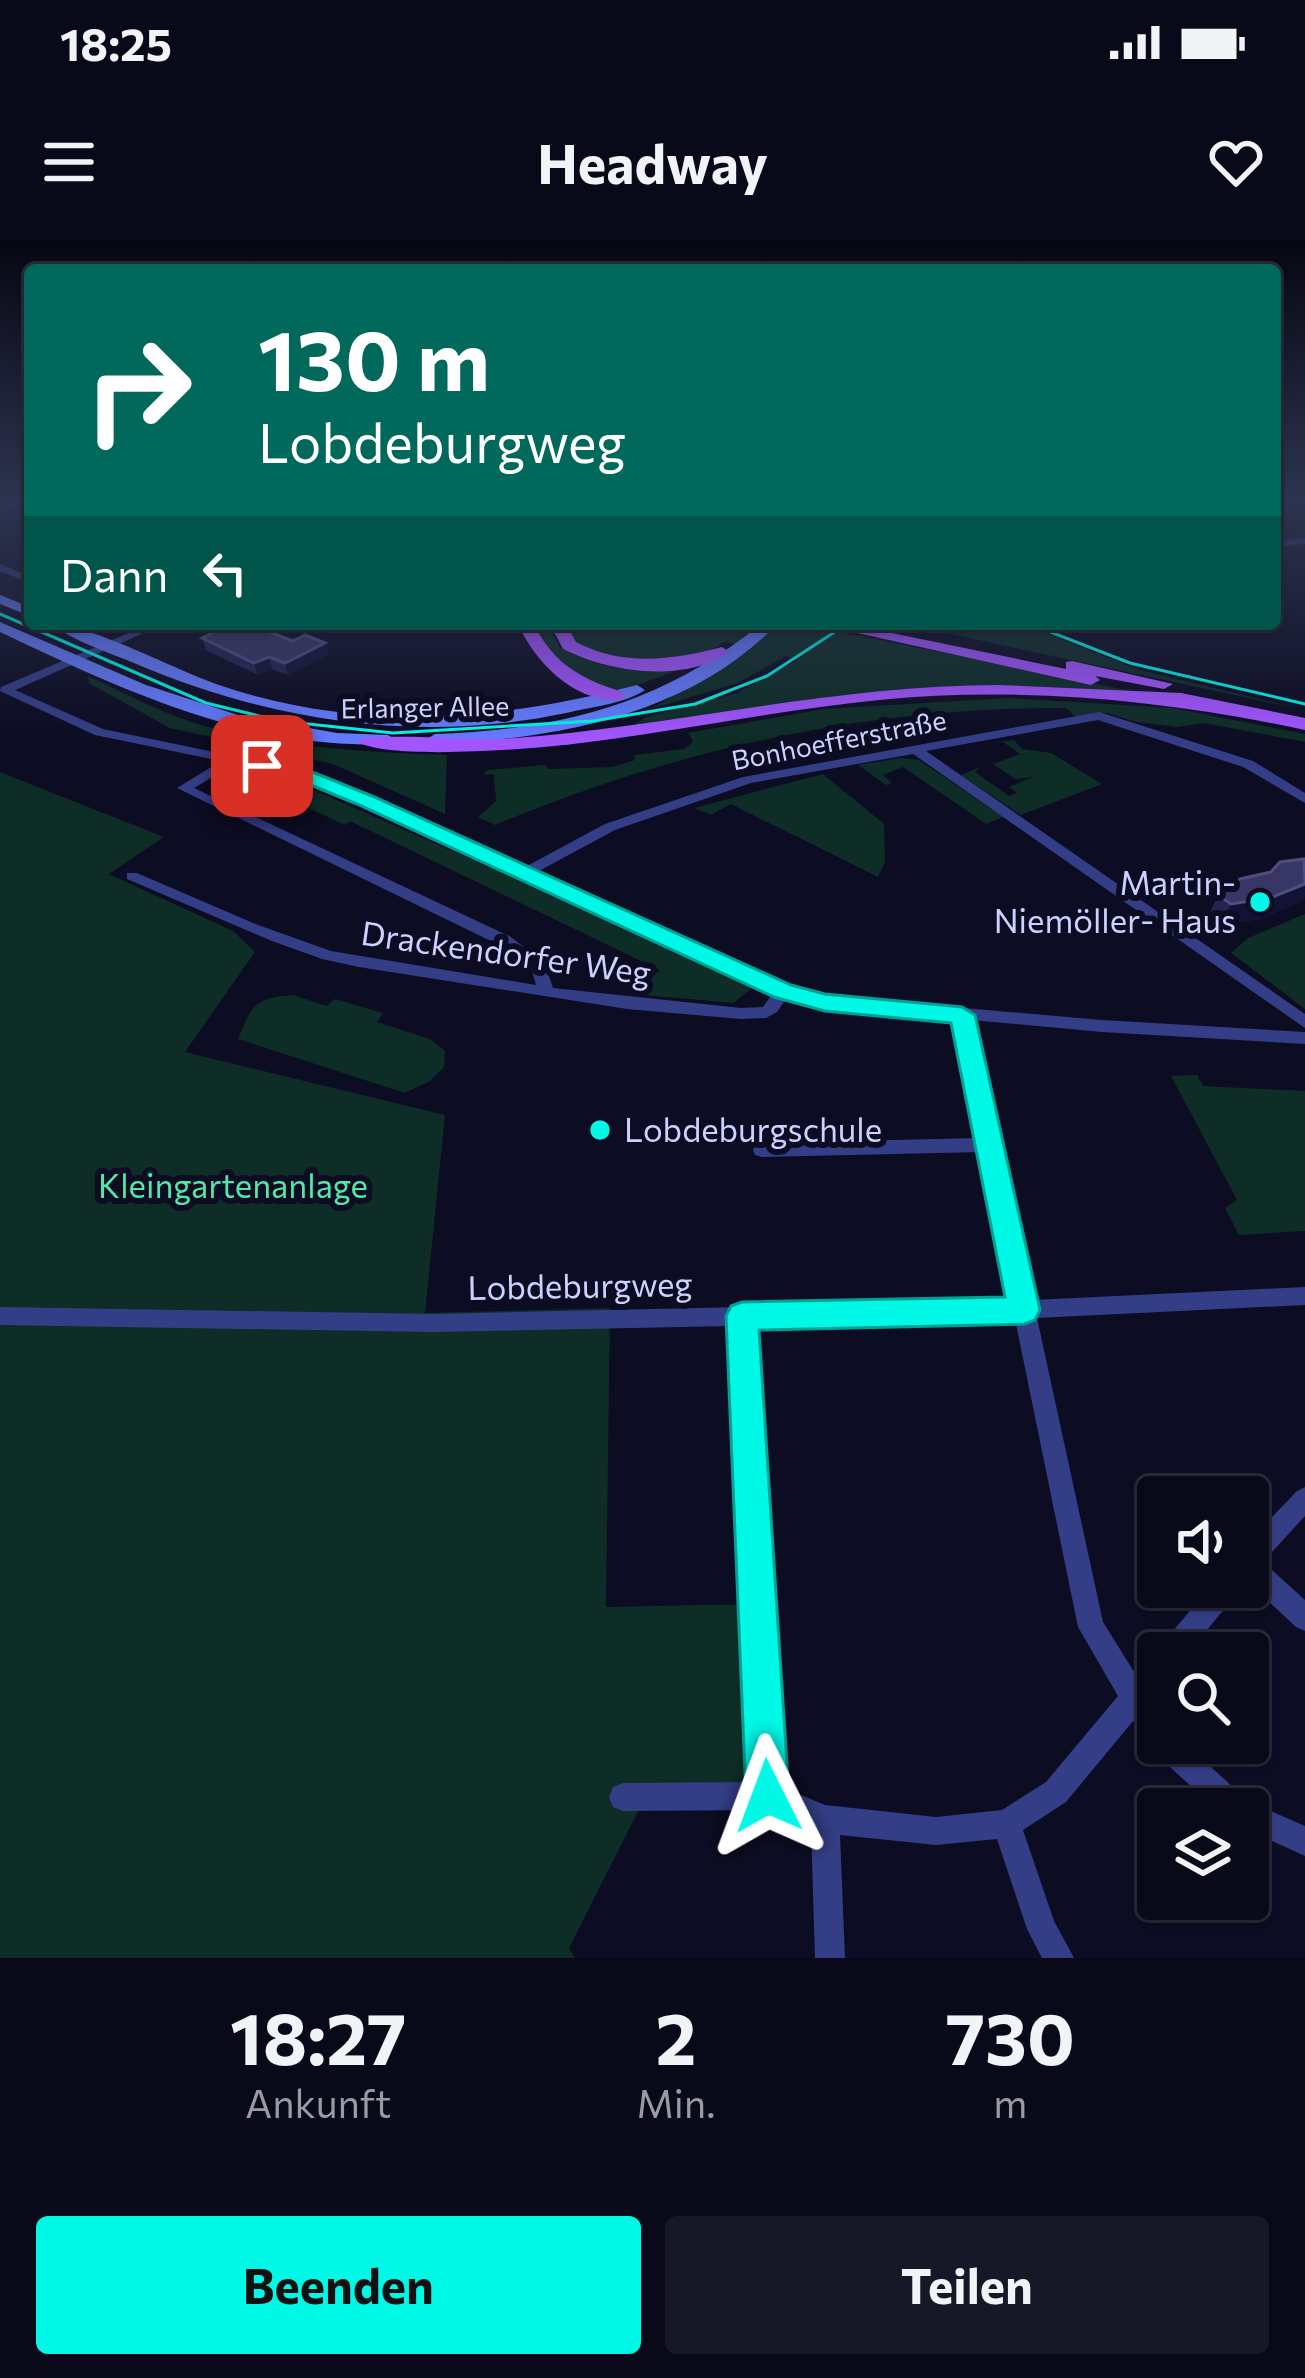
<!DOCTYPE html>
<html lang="de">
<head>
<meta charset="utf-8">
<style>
  body { margin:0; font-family:Commissioner,sans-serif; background:#171727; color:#f1f3f6; height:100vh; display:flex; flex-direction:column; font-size:45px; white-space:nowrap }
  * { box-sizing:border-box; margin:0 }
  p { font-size:39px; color:#999aa2 }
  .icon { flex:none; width:66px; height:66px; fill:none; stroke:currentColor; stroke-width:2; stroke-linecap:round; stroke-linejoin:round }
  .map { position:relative; height:1718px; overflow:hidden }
  .sheet { display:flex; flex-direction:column; background:#09091a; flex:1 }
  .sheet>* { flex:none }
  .banner { position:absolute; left:24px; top:24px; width:1257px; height:366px; border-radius:12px; box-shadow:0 3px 9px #0004,0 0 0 3px #292a39; background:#00695c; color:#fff; overflow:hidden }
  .tools { position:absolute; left:1137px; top:1236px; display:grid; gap:24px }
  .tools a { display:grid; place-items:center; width:132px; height:132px; border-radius:12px; background:#09091a; box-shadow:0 3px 9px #0004,0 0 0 3px #292a39; font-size:60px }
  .pin { position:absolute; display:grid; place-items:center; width:102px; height:102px; color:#fff; margin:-51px; border-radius:24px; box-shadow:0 6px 18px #0006 }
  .me { position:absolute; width:132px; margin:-66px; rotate:357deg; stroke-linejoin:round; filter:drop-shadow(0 0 9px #0008) }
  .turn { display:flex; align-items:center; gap:42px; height:252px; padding:0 36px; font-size:54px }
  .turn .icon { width:156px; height:156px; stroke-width:2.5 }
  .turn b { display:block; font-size:84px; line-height:102px }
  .then { display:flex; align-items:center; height:114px; padding:0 36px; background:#0003; gap:24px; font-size:45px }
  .eta { display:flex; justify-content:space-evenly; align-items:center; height:204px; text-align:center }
  .eta b { font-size:72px; font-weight:700; line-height:84px }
  .button { display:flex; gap:24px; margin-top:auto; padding:24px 36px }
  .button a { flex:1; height:138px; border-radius:12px; background:#00f9e7; color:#111; font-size:48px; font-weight:700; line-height:138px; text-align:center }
  .button a+a { background:#171727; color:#f1f3f6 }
  .status { display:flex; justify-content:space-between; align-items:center; height:84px; padding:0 60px; background:#09091a; direction:ltr }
  .status svg { height:33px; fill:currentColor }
  header { display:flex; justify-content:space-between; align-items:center; height:156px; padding:0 36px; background:#09091a; font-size:54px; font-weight:700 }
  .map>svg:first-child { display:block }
</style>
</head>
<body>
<div class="status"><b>18:25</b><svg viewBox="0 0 49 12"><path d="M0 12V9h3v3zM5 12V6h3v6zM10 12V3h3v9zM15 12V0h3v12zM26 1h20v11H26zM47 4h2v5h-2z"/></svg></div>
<header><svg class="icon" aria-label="menu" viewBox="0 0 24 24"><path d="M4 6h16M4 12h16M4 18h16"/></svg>Headway<svg class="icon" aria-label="heart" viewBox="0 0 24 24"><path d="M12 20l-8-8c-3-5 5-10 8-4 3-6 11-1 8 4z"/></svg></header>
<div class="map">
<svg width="1305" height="1718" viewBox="0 0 1305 1718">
  <rect width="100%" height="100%" fill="#0c0c23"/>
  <g fill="#0e2d27">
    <path d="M 531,384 L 549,384 L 559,407 C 597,431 640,430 684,428 L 615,453 L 554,423 Z"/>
    <path d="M 564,384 L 801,384 L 1136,452 L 934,449 L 665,486 L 529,497 L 633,486 L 646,477 L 737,453 L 798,420 L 786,416 L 738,443 L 651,469 L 749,410 L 726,401 C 680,432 622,421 573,406 Z"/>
    <path d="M 903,384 L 1024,384 L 1136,429 L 1305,470 Z"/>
    <path d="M 88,436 C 116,449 144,464 172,475 C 259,508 356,511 447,515 L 445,574 L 333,524 L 170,488 L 89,443 Z"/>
    <path d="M 1009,458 L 1173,468 L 1305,494 L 1305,502 L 1204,483 L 1177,487 L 1137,482 L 1107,473 L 1076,477 L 1066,468 C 868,467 677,509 495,585 L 478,577 L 496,561 L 494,534 L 483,535 L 488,530 L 546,525 L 548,529 L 612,527 L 635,520 L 634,515 L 684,509 L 693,502 L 688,493 L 824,469 Z"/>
    <path d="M 1014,500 L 1022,509 L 1051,513 L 1102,544 L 1021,575 L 961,535 L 980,527 L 975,532 L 1009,556 L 1017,553 L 1009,547 L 1033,537 L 1015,539 L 993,524 L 1020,514 L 1003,502 L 975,505 Z"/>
    <path d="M 900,518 L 919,520 L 1003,577 L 986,584 L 903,527 L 883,535 L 892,543 L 886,545 L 858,525 Z"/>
    <path d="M 0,532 L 164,597 L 109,634 L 233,691 L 255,712 L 185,812 L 445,875 L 425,1073 L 610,1068 L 606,1367 L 750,1364 L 753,1556 L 652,1544 L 569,1708 L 575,1718 L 0,1718 Z"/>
    <path d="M 254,532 L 300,544 L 491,628 L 496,625 L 755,745 L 734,763 L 633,754 L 660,730 L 350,581 L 345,585 L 252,542 Z"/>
    <path d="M 823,534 L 884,584 L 885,622 L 878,637 L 731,564 L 711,575 L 694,568 Z"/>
    <path d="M 1305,674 L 1305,769 L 1231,713 L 1248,698 Z"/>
    <path d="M 293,755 L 327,766 L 335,759 L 383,773 L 377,782 L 430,799 L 445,811 L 444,827 L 430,841 L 405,853 L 238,799 C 251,769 251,758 293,755 Z"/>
    <path d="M 1197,835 L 1203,846 L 1305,851 L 1305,991 L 1239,995 L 1225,968 L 1237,960 L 1171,836 Z"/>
  </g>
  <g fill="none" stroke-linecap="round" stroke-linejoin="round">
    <g fill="#333e86" fill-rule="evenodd">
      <path d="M 22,259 L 30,259 L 30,263 L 0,272 L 0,266 Z"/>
      <path d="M 1305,298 L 1305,304 L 1275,307 L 1275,301 Z"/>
      <path d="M 0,324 L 24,334 L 30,332 L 30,338 L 20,339 L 0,331 Z"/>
      <path d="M 150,384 L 164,384 L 15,450 L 103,489 L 262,522 L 334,542 L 525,627 L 605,584 L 743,537 L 1099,472 L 1253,521 L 1305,553 L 1305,563 L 1243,527 L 1098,480 L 926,511 L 1305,774 L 1305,788 L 913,514 L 751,543 L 615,590 L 537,632 L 814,755 L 1102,780 L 1305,792 L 1305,804 L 1102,792 L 971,780 L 1033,1060 L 1305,1047 L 1305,1065 L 1037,1078 L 1103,1382 L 1136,1435 L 1149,1420 L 1158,1416 L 1158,1450 L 1150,1459 L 1158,1471 L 1158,1503 L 1185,1503 L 1248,1561 L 1305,1586 L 1305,1616 L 1248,1590 L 1248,1569 L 1216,1569 L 1148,1507 L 1133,1481 L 1066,1562 L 1023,1590 L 1054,1681 L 1074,1718 L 1042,1718 L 1027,1689 L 997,1599 L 936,1605 L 840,1595 L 845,1718 L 815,1718 L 811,1588 L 768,1570 L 623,1571 L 613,1567 L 609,1557 L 613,1547 L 623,1543 L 753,1542 L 732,1086 L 433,1092 L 0,1085 L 0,1067 L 433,1074 L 1012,1061 L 982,912 L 762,917 L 755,915 L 753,910 L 755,905 L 762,903 L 979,898 L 954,778 L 811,766 L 788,756 L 777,772 L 766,778 L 741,779 L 627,769 L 359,727 L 322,719 L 272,701 L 127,639 L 127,633 L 137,633 L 258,685 L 331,711 L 536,745 L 532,730 L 499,705 L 177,548 L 221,521 L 95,495 L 0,451 L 1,447 ZM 234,524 L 324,548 L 775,750 L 763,767 L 741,768 L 553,748 L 545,724 L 511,697 L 194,548 ZM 1015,1079 L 1078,1387 L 1118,1456 L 1046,1542 L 1002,1570 L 936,1577 L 825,1565 L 782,1547 L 753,1085 Z"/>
      <path d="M 1305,1247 L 1305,1276 L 1263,1322 L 1305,1360 L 1305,1391 L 1296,1387 L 1248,1342 L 1248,1302 L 1297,1251 Z"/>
      <path d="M 1210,1347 L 1239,1347 L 1235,1356 L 1188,1413 L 1158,1413 L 1162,1404 Z"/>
    </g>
    <g fill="#657bff" fill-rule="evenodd">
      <path d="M 0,355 L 30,367 L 30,376 L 0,364 Z"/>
      <path d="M 0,382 L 146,445 L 241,476 L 337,493 L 388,495 L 396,500 C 384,508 367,504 352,504 C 228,500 110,444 0,392 Z"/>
      <path d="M 51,384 C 91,384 177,431 222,446 C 359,492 499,481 637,445 L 645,450 C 624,464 591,467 566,473 C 418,504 272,482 134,423 C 107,412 74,401 51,384 Z"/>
      <path d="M 761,384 L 777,384 C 689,475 556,499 435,504 L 427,499 L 435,494 C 562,489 660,465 761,384 Z"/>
    </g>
    <g fill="#a255ff" fill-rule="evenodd">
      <path d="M 518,384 L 534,384 C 553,424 583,440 623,452 L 623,460 C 576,464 536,424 518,384 Z"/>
      <path d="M 550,384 L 566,384 L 576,402 C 624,427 671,420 722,407 L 730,412 C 685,443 610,433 563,409 Z"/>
      <path d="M 817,384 L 848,384 L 1066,429 L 1066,422 L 1072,421 L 1173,444 L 1164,449 L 1095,436 L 1100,440 L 1091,445 Z"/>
      <path d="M 998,445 L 1181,453 L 1305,478 L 1305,490 C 1166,460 1021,446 879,460 C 777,470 675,492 573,504 C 533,509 384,521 357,501 C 370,492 475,500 502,499 C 668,488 830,445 998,445 Z"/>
    </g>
    <g stroke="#00f9e7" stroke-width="3">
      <path d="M 0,374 L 206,463 L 280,481 L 393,493 L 593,481 L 695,464 L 767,436 L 847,384"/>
      <path d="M 1030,384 L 1130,423 L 1305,464"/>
    </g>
  </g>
  <g fill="#252352">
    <path d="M 202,398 L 325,403 L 328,415 L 288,435 L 272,429 L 258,435 L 206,410 Z"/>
    <path d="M 1305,620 L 1305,657 L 1300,662 L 1260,679 L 1221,685 L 1209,675 L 1218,655 Z"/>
  </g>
  <g fill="#131237">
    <path d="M 325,403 L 328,415 L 288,435 L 285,423 Z"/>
    <path d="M 269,417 L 272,429 L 258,435 L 254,423 Z"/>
    <path d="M 1305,644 L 1305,657 L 1300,662 L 1260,679 L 1221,685 L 1231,664 Z"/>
  </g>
  <g fill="#373665" stroke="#4f4e7d" stroke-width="3">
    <path d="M 231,384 L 249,384 L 293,401 L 305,395 L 325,403 L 285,423 L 269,417 L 254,423 L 202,398 Z"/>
    <path d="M 1304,619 L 1305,644 L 1270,658 L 1231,664 L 1218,655 L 1240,639 L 1271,632 L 1280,622 Z"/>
  </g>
  <linearGradient id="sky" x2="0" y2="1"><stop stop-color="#070713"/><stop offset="0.52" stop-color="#2e3450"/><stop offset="1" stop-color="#2e3450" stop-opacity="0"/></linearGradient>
  <rect width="1305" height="500" fill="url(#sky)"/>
  <path fill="#00f9e7" stroke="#00a296" stroke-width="3" d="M 262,520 L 310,531 L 372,556 L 791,745 L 825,754 L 962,767 L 975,775 L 1040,1070 L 1035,1080 L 1024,1084 L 759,1090 L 789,1556 L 783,1571 L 768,1577 L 752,1571 L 746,1556 L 726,1076 L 731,1066 L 742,1062 L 1005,1057 L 951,783 L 825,771 L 774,757 L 357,564 L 296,539 L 255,530 L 255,521 Z"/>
  <g fill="#00f9e7" stroke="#0c0c23" stroke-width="4.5">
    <circle cx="1260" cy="662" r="12"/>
    <circle cx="600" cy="890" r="12"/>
  </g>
  <g text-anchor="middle" stroke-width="12" stroke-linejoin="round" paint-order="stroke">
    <g font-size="27" fill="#ced1ff" stroke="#0c0c23">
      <text transform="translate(425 468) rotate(-1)" y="9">Erlanger Allee</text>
      <text transform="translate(839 501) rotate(-11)" y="9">Bonhoefferstraße</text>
    </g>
    <g font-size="33" fill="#ced1ff" stroke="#0c0c23" text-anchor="end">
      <text x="1236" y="655">Martin-<tspan x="1236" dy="38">Niemöller- Haus</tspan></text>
      <text x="624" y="902" text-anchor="start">Lobdeburgschule</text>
    </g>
    <g font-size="33" fill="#ced1ff" stroke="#0c0c23">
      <text transform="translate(506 713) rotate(8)" y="12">Drackendorfer Weg</text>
      <text transform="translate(580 1046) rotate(-1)" y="12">Lobdeburgweg</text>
    </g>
    <g font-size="33" fill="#51e8a8" stroke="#0c0c23">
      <text x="233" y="958">Kleingartenanlage</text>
    </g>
  </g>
</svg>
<div class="tools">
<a><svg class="icon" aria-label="sound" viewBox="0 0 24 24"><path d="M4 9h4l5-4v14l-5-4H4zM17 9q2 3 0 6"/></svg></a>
<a><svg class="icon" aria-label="search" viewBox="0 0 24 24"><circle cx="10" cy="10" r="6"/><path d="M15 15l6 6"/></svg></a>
<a><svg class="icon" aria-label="layers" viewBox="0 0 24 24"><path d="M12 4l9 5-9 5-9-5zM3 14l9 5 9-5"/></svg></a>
</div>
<div class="pin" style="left:262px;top:526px;background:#d93025"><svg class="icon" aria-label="arrive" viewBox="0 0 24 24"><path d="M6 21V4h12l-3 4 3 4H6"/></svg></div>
<svg class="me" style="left:768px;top:1556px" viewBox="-20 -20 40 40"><path d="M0-17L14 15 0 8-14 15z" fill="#00f9e7" stroke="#fff" stroke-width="4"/></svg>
<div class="banner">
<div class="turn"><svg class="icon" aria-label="right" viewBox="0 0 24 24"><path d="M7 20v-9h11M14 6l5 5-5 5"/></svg><div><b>130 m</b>Lobdeburgweg</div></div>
<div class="then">Dann<svg class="icon" aria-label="left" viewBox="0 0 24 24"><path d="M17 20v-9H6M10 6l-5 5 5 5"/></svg></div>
</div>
</div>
<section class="sheet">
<div class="eta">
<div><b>18:27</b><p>Ankunft</p></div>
<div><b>2</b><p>Min.</p></div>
<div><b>730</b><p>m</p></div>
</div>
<div class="button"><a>Beenden</a><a>Teilen</a></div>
</section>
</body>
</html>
